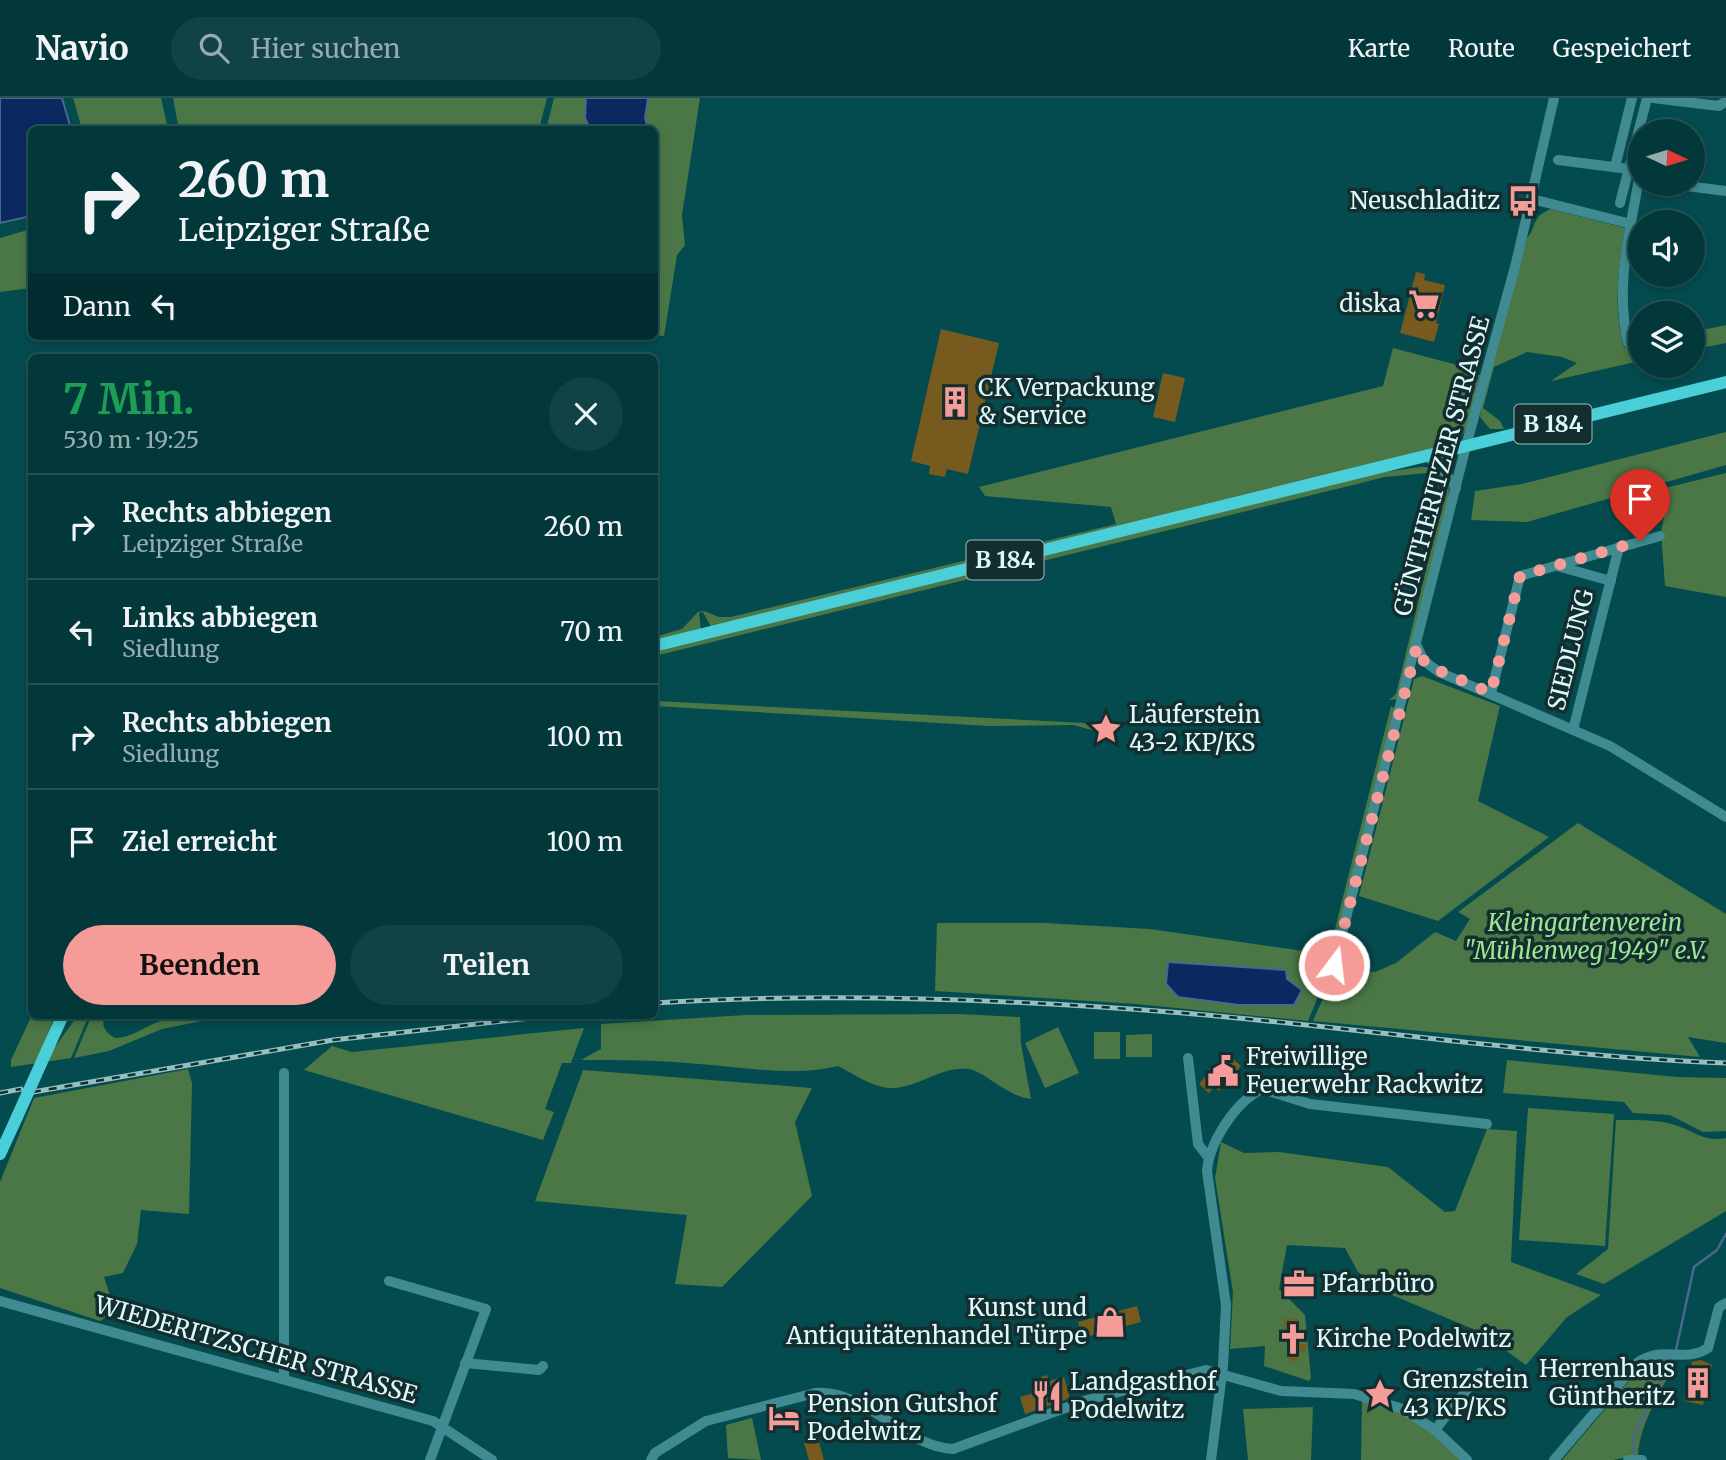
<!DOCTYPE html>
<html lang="de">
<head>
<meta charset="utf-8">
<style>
  body { margin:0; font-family:Merriweather,serif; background:#114346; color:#f1f3f6; height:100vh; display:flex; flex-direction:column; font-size:26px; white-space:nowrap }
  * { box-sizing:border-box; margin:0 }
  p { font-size:23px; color:#97acaf }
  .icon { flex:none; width:38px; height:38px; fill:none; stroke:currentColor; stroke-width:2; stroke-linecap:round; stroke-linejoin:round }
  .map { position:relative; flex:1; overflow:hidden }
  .sheet { position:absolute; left:28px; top:256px; width:630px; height:665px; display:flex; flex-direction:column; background:#03383b; border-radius:10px; box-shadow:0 4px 10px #0003,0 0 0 2px #245255 }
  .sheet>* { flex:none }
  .hud { position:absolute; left:28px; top:28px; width:630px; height:214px; border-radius:10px; box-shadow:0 4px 10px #0003,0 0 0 2px #245255; background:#03383b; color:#f1f3f6; overflow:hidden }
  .needle { width:46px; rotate:94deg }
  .buttons { position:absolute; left:1628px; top:21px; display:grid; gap:14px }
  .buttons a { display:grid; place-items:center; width:77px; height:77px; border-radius:50%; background:#03383b; box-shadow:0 4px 10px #0003,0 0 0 2px #245255; font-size:35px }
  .pin { position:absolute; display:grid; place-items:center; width:60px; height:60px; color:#fff; margin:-72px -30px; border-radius:50% 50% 50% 0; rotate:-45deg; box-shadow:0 0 7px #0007 }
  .pin .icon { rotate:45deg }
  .me { position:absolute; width:77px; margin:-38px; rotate:15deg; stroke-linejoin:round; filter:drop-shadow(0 0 5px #0008) }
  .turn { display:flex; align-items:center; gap:24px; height:147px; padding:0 35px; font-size:32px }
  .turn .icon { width:91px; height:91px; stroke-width:2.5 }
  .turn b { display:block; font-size:49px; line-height:60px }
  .then { display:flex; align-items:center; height:66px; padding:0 35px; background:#0003; gap:14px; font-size:26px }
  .round { display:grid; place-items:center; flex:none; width:74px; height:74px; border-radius:37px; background:#114346 }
  .summary { display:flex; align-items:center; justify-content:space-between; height:119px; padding:0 35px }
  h1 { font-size:42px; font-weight:700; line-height:52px; color:#1e9e55 }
  .cta { display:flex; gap:14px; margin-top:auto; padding:14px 35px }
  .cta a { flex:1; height:80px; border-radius:42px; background:#f59b98; color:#111; font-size:28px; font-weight:700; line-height:80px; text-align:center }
  .cta a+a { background:#114346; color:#f1f3f6 }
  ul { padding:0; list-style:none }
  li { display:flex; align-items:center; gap:21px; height:105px; padding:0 35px; border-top:2px solid #245255 }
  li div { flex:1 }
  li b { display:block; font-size:26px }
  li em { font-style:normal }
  header { display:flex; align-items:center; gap:42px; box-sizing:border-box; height:98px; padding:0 35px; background:#03383b; border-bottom:2px solid #245255 }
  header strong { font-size:33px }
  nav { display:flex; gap:38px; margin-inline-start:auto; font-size:24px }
  .search { width:490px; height:63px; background:#114346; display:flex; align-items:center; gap:18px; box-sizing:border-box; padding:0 24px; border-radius:38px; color:#97acaf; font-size:26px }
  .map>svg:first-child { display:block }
</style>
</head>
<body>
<header>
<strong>Navio</strong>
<div class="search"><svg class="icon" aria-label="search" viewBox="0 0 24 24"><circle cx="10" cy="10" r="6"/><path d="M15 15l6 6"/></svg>Hier suchen</div>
<nav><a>Karte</a><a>Route</a><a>Gespeichert</a></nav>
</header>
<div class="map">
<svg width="1726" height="1362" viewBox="0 0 1726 1362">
  <rect width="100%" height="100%" fill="#044b4f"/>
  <g fill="#4a7745" fill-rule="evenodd">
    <path d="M 73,0 L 161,0 L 168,31 L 82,31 Z"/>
    <path d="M 173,0 L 547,0 L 539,31 L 179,32 Z"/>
    <path d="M 554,0 L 586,0 L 585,20 L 590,31 L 546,32 Z"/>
    <path d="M 648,0 L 700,0 L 682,117 L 685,147 L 677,157 L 664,238 L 655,237 L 654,32 L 648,31 L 645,20 Z"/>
    <path d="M 1551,111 L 1625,130 C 1618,174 1613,207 1624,250 L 1640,247 L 1640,263 L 1551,283 L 1577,265 L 1562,259 L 1527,254 L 1494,269 L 1483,310 L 1500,323 L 1504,331 L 1490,331 L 1480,319 L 1482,305 L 1527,140 C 1537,130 1530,119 1551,111 Z"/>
    <path d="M 31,131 L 31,190 L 0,194 L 0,140 Z"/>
    <path d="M 1726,227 L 1726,245 L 1692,252 L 1692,234 Z"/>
    <path d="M 1393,250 L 1476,272 L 1476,276 L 1480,277 C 1475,295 1473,321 1463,336 C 1454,349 1373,365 1354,370 L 711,529 L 703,514 L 699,515 L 701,532 L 655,543 L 654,539 L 682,531 L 698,514 L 704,513 L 719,519 L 731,519 L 1116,426 L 1111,409 L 985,398 L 979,389 L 1383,288 Z"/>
    <path d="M 1726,334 L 1726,367 L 1527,424 L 1471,422 L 1475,393 L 1522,386 Z"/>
    <path d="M 1420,369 C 1475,368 1434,429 1436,454 L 1399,601 L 1389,602 L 1396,596 L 1443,402 L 1442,388 L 1428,375 L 1384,379 L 1357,386 L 655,558 L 655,553 L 1384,374 Z"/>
    <path d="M 1726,375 L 1726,499 L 1665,488 L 1661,434 L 1668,399 L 1665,390 Z"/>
    <path d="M 1422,578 L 1500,608 L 1478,703 L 1549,739 L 1438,823 L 1359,798 L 1414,581 Z"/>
    <path d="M 654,603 L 655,603 L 1105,626 L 1103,635 L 1073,627 L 989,628 L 655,608 Z"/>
    <path d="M 1391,608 L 1395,611 L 1332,865 L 1308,923 L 1136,906 L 935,893 L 937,825 L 1045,825 L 1150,831 L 1311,854 L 1322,851 L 1334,835 ZM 1168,864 L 1286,872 L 1287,881 L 1301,893 L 1294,907 L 1239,907 L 1178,899 Z"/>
    <path d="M 1578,725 L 1726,816 L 1726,945 L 1688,939 L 1700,959 L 1313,923 L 1337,868 L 1375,874 L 1396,865 L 1435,834 L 1456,843 L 1470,821 L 1458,814 Z"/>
    <path d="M 960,916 L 1020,919 L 1021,946 L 1031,1001 C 1004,997 985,973 968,971 C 939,968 916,992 888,990 C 870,988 854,976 838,968 C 794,979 744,969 699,966 C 660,962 621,962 581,962 L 601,951 L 601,926 L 746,917 Z"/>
    <path d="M 32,917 L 55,917 L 43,950 L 55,949 L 78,917 L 89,917 L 71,960 L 11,969 L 11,962 Z"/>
    <path d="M 92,917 L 105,917 C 100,928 106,935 115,940 C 131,940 144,929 158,924 C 182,917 207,917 232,917 L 162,931 L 109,953 L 74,960 Z"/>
    <path d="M 1058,929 L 1079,975 L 1045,990 L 1025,945 Z"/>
    <path d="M 584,930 L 571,965 L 562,965 L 545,1011 L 554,1014 L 543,1042 L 304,972 L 332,948 L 352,954 Z"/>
    <rect x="1094" y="934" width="26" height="27"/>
    <path d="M 1152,936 L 1152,959 L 1126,959 L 1126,937 Z"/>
    <path d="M 1507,962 L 1676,979 L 1726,980 L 1726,1033 L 1703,1034 L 1670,1017 L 1633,1015 L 1624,1004 L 1503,995 Z"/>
    <path d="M 188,971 L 192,985 L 189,1116 L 141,1112 L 137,1146 L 123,1175 L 104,1179 L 115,1213 L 100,1223 L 0,1190 L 0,1084 L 34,1000 Z"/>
    <path d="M 583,972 L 812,990 L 795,1024 L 812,1098 L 722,1189 L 675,1186 L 687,1117 L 535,1103 Z"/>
    <path d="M 1528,1010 L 1614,1016 L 1605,1148 L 1519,1142 Z"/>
    <path d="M 1616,1022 C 1637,1022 1659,1021 1678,1028 C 1697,1035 1705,1044 1726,1040 L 1726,1113 L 1604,1186 L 1576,1176 L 1608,1151 Z"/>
    <path d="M 1487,1031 L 1517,1033 L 1511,1164 L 1601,1197 L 1567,1219 L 1526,1267 L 1480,1234 L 1392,1197 L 1358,1174 L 1345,1150 L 1287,1147 L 1279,1191 L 1305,1217 L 1311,1280 L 1309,1283 L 1264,1268 L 1265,1248 L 1230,1251 L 1233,1194 L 1215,1080 L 1221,1044 L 1244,1055 L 1279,1054 L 1388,1069 L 1445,1114 L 1455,1113 Z"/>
    <path d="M 1665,1260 L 1676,1263 C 1662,1292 1640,1324 1638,1357 L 1613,1362 L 1562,1362 L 1640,1270 L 1652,1261 Z"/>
    <path d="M 1362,1302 L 1413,1319 L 1462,1362 L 1361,1362 Z"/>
    <path d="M 1313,1309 L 1311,1362 L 1248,1362 L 1243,1311 Z"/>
    <path d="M 752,1320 L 761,1362 L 728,1360 L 726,1327 Z"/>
  </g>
  <g fill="#0c2860" stroke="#4a678f" stroke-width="2">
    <path d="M 0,0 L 62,0 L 71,31 L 32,32 L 31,118 L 0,125 Z"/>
    <path d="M 586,0 L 648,0 L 645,20 L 648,31 L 590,31 L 585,20 Z"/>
    <path d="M 1168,864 L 1286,872 L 1287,881 L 1302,892 L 1294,907 L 1239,907 L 1178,899 L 1166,886 Z"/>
  </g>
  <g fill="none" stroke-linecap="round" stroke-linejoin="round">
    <g stroke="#4a678f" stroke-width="2.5">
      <path d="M 1676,1252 L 1694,1169 L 1717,1152 L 1726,1136"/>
      <path d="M 1633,1358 L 1634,1339 L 1667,1268 L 1673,1261"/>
    </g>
  </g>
  <g fill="#775a1e">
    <path d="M 1416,174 L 1425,176 L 1424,182 L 1445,187 L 1436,225 L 1439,226 L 1434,244 L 1400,235 Z"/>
    <path d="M 941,231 L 999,245 L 968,376 L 947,371 L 945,379 L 929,376 L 930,368 L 911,363 Z"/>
    <path d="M 1163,275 L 1185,280 L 1175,324 L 1153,319 Z"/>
    <path d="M 1226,955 L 1241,968 L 1219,993 L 1214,989 L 1209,995 L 1199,986 Z"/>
    <path d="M 1137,1208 L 1141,1224 L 1082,1240 L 1078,1224 Z"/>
    <path d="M 1298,1220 L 1300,1246 L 1306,1246 L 1306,1253 L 1300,1253 L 1298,1263 L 1291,1263 L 1288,1260 L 1284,1221 Z"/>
    <path d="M 1701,1262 L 1712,1267 L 1703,1307 L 1684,1303 L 1693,1273 L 1690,1272 L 1692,1264 Z"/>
    <path d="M 1047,1277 L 1049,1283 L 1064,1279 L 1070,1300 L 1025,1316 L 1020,1299 L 1041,1293 L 1041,1279 Z"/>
    <path d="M 818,1341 L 824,1362 L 809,1362 L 804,1345 Z"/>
  </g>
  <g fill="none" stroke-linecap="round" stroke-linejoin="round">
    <g stroke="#408b91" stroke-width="10">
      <path d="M 1653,0 L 1719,8 L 1726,3"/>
      <path d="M 1558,62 L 1629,71"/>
      <path d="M 1615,69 L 1632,0"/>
      <path d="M 1671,86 L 1726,93"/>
      <path d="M 1532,101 L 1631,126"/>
      <path d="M 1620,105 L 1647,0"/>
      <path d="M 1628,245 C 1615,190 1629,137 1639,81"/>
      <path d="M 1428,359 L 1444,373 L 1456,390"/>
      <path d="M 1557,468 L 1611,483"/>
      <path d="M 1417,548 L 1424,563 L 1439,574 L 1610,648 L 1726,719"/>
      <path d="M 1491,595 L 1520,478 L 1660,438"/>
      <path d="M 1573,632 L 1619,449"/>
      <path d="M 1334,867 L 1466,348 L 1516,165 L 1554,0"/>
      <path d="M 1188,960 L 1198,1046 L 1208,1059"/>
      <path d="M 284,975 L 284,1281"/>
      <path d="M 389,1183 L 486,1211 L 430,1362"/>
      <path d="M 0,1203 L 433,1323 L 492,1362"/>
      <path d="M 465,1265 L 539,1272 L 543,1268"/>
      <path d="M 1435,1332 L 1480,1275"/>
      <path d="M 651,1362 L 655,1355 L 706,1323 L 815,1295 C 866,1291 903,1348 953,1351 L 1087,1302 L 1206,1272 L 1281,1293 L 1354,1296 L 1403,1311 L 1435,1332 L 1467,1362"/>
      <path d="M 1211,1362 L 1223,1268 L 1226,1207 L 1207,1073 C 1209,1045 1235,1004 1262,991 L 1310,1006 L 1487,1026"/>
      <path d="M 1554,1362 L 1637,1265 C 1665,1246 1683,1266 1708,1250 L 1719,1209 L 1726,1205"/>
      <path d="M 1628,1362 L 1642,1362"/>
    </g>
    <g stroke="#4aced7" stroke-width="12">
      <path d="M 654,548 L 1726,284"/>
      <path d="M 48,950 L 63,917"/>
      <path d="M 0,1056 L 17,1019"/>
    </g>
    <defs>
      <g id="rail">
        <path d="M 654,905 C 830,894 1008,901 1183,915 C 1364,930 1544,958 1726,965"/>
        <path d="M 33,994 L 333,942 L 558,917"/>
        <path d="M 0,995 L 21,991"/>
      </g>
    </defs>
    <use href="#rail" stroke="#94c0c2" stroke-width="5"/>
    <use href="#rail" stroke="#142d2e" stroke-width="2.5" stroke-dasharray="8" stroke-linecap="butt"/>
    <path stroke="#4aced7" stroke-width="12" d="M 17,1019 L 48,950"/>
  </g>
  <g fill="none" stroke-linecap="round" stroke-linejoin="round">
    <path stroke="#f59b98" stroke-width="12" stroke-dasharray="0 21.6" d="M 1334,867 L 1417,548 L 1424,563 L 1431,569 L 1491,595 L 1520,478 L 1640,443"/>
  </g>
  <defs>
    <symbol id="bus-bare" viewBox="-9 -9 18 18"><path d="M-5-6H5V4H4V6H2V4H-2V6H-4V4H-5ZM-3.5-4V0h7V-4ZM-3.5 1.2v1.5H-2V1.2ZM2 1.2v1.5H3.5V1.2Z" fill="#f59b98" stroke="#142d2e" stroke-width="2.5" paint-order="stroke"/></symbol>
    <symbol id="supermarket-bare" viewBox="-9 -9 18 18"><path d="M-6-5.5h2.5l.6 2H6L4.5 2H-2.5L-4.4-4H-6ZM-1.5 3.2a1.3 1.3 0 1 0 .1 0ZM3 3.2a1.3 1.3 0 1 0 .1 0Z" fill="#f59b98" stroke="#142d2e" stroke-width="2.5" paint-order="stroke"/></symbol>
    <symbol id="building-bare" viewBox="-9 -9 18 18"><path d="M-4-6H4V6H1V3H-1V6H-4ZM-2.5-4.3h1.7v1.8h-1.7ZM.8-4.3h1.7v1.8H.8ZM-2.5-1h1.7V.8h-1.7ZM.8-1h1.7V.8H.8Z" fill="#f59b98" stroke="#142d2e" stroke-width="2.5" paint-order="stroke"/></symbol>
    <symbol id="sight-bare" viewBox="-9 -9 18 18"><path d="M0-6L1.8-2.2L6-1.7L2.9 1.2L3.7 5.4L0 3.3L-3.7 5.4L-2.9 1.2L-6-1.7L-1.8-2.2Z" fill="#f59b98" stroke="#142d2e" stroke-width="2.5" paint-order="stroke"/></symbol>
    <symbol id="civic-bare" viewBox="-9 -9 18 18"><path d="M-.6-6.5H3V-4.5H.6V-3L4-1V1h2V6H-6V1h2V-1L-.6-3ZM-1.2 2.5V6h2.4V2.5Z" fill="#f59b98" stroke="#142d2e" stroke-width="2.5" paint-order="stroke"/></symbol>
    <symbol id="office-bare" viewBox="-9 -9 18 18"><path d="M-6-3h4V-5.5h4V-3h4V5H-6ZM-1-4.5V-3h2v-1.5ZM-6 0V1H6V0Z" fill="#f59b98" stroke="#142d2e" stroke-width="2.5" paint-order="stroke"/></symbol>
    <symbol id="shop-bare" viewBox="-9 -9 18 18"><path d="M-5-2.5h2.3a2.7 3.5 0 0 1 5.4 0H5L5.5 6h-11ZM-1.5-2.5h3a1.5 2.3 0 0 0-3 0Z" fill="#f59b98" stroke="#142d2e" stroke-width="2.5" paint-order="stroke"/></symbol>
    <symbol id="church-bare" viewBox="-9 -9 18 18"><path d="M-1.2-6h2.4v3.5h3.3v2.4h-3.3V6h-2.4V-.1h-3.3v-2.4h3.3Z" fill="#f59b98" stroke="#142d2e" stroke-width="2.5" paint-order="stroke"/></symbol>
    <symbol id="restaurant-bare" viewBox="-9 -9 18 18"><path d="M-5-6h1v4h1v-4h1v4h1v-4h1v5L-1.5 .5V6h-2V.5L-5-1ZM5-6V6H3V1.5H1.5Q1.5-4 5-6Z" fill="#f59b98" stroke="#142d2e" stroke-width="2.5" paint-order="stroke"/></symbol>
    <symbol id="hotel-bare" viewBox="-9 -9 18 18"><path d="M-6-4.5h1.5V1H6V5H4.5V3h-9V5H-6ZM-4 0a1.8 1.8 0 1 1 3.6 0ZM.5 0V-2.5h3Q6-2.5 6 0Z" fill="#f59b98" stroke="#142d2e" stroke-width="2.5" paint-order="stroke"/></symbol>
  </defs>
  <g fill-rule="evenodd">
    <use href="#bus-bare" x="1501" y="81" width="44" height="44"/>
    <use href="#supermarket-bare" x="1402" y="184" width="44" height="44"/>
    <use href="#building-bare" x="933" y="282" width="44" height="44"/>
    <use href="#sight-bare" x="1084" y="609" width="44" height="44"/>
    <use href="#civic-bare" x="1201" y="951" width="44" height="44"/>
    <use href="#office-bare" x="1277" y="1164" width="44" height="44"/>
    <use href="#shop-bare" x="1088" y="1202" width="44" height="44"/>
    <use href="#church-bare" x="1271" y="1219" width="44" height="44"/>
    <use href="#building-bare" x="1676" y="1263" width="44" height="44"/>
    <use href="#sight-bare" x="1358" y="1274" width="44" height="44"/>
    <use href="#restaurant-bare" x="1025" y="1276" width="44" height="44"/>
    <use href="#hotel-bare" x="762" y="1298" width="44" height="44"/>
  </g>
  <g text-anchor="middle" stroke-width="7" stroke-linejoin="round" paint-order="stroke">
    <g fill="#142d2e" stroke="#a0bcbe" stroke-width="2">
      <rect x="1514.5" y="306.5" width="77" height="39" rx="5"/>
      <rect x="966.5" y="442.5" width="77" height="39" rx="5"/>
    </g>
    <g font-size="23" font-weight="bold" fill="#dcfafc">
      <text x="1553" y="334">B 184</text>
      <text x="1005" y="470">B 184</text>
    </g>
    <g font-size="24" fill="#dcfafc" stroke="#142d2e" text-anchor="start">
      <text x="1500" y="111" text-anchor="end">Neuschladitz</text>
      <text x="1401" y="214" text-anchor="end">diska</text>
      <text x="978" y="298">CK Verpackung<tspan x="978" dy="28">&amp; Service</tspan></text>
      <text x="1129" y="625">Läuferstein<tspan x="1129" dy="28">43-2 KP/KS</tspan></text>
      <text x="1246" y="967">Freiwillige<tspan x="1246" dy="28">Feuerwehr Rackwitz</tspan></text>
      <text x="1322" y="1194">Pfarrbüro</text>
      <text x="1087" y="1218" text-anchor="end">Kunst und<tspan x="1087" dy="28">Antiquitätenhandel Türpe</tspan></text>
      <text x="1316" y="1249">Kirche Podelwitz</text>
      <text x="1675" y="1279" text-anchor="end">Herrenhaus<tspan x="1675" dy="28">Güntheritz</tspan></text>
      <text x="1403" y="1290">Grenzstein<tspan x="1403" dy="28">43 KP/KS</tspan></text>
      <text x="1070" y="1292">Landgasthof<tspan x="1070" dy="28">Podelwitz</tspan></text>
      <text x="807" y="1314">Pension Gutshof<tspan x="807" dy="28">Podelwitz</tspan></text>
    </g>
    <g font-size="24" fill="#dcfafc" stroke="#142d2e">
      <text transform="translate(1442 368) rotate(-75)" y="8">GÜNTHERITZER STRASSE</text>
      <text transform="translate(1571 552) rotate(-76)" y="8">SIEDLUNG</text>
      <text transform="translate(256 1252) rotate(16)" y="8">WIEDERITZSCHER STRASSE</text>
    </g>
    <g font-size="24" font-style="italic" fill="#9be692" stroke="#142d2e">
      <text x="1585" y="833">Kleingartenverein<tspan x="1585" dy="28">"Mühlenweg 1949" e.V.</tspan></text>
    </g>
  </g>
</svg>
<div class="buttons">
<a><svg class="needle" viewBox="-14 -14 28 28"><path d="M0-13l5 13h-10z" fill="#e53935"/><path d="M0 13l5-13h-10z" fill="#97acaf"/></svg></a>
<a><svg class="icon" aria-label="sound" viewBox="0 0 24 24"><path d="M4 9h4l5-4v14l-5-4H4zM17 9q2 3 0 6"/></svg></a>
<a><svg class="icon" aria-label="layers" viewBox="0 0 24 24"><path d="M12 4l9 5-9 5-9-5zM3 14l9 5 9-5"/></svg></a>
</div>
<div class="pin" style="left:1640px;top:443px;background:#d93025"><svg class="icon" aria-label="arrive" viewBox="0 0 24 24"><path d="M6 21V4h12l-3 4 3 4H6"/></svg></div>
<svg class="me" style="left:1334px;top:867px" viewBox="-20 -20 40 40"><circle r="17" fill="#f59b98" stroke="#fff" stroke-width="3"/><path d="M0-11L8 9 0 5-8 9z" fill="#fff"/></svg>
<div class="hud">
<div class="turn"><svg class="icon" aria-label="right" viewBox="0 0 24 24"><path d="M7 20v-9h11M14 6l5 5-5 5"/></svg><div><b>260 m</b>Leipziger Straße</div></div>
<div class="then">Dann<svg class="icon" aria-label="left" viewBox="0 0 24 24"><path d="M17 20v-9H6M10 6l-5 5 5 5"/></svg></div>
</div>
<section class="sheet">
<div class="summary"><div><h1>7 Min.</h1><p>530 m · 19:25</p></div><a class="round"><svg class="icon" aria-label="close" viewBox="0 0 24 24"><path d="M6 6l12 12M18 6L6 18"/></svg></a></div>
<ul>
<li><svg class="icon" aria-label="right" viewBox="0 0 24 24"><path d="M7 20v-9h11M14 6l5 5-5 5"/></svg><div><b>Rechts abbiegen</b><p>Leipziger Straße</p></div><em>260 m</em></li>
<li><svg class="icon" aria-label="left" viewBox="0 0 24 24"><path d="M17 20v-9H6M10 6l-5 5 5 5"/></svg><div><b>Links abbiegen</b><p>Siedlung</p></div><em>70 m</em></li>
<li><svg class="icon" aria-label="right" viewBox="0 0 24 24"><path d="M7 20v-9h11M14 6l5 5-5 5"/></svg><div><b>Rechts abbiegen</b><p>Siedlung</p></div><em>100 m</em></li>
<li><svg class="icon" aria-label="arrive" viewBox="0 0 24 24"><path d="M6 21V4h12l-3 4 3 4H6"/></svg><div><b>Ziel erreicht</b></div><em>100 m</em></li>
</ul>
<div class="cta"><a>Beenden</a><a>Teilen</a></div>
</section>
</div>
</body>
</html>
